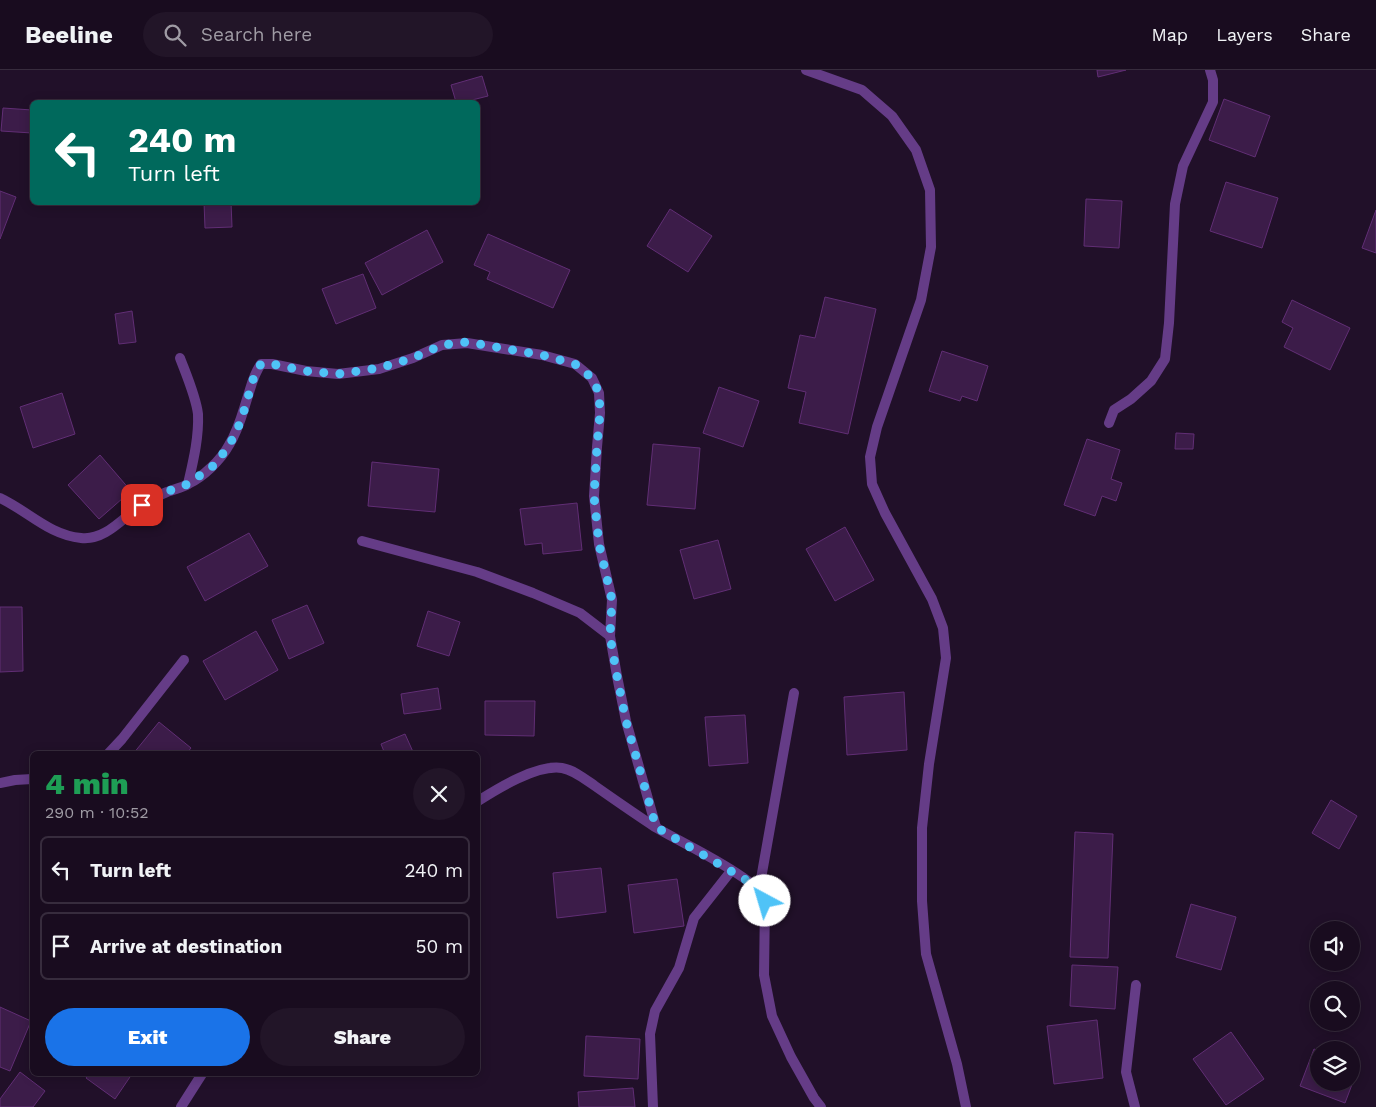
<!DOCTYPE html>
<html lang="en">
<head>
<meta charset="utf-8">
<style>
  body { margin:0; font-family:"Work Sans",sans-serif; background:#221528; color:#f1f3f6; height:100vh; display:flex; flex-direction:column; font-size:19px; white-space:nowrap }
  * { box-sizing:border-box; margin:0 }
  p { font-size:16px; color:#9f9ba4 }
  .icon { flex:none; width:28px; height:28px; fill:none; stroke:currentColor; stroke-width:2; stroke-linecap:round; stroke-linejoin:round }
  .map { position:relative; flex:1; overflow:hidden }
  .drawer { position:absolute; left:30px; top:681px; width:450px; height:325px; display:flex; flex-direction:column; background:#190c1f; border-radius:8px; box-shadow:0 2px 12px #0003,0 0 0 1px #372c3d }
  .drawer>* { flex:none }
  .top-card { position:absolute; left:30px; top:30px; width:450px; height:105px; border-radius:8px; box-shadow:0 2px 12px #0003,0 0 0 1px #372c3d; background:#00695c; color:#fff; overflow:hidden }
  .tools { position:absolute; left:1310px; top:851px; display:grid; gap:10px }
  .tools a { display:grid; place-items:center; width:50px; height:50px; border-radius:50%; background:#190c1f; box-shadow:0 2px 12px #0003,0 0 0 1px #372c3d; font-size:25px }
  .pin { position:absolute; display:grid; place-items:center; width:42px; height:42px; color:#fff; margin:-21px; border-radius:10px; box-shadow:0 2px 8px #0006 }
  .me { position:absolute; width:55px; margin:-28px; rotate:321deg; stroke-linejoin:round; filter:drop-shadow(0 0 4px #0008) }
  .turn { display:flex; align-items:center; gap:18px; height:105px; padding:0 15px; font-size:22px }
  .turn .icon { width:65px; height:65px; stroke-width:2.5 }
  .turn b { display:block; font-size:35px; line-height:42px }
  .round { display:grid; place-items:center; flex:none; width:52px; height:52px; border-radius:26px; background:#221528 }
  .headline { display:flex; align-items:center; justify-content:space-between; height:85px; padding:0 15px }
  h1 { font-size:30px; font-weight:800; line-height:38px; color:#1e9e55 }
  .cta { display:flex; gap:10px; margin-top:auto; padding:10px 15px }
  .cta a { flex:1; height:58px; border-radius:30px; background:#1a73e8; color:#fff; font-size:20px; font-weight:800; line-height:58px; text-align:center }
  .cta a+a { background:#221528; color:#f1f3f6 }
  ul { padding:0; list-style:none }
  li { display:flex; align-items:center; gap:15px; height:68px; margin:0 10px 8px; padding:0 5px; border:2px solid #372c3d; border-radius:8px }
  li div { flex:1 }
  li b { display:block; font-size:19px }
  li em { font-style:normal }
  header { display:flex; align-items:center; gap:30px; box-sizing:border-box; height:70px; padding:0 25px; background:#190c1f; border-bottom:1px solid #372c3d }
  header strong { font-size:24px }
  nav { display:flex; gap:28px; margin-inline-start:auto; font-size:18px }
  .search { width:350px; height:45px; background:#221528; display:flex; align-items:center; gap:12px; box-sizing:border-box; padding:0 18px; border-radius:28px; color:#9f9ba4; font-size:19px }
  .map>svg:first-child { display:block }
</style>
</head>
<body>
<header>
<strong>Beeline</strong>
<div class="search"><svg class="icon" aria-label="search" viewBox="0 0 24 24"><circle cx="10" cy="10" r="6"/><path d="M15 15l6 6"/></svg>Search here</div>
<nav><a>Map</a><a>Layers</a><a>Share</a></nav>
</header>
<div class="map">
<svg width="1376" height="1037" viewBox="0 0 1376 1037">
  <rect width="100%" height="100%" fill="#211029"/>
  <g fill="#3c1c49" stroke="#612e75">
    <path d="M 1097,0 L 1126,0 L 1098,7 Z"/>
    <path d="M 482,6 L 488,26 L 464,32 L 456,32 L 451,15 Z"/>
    <path d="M 1224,29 L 1270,46 L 1255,87 L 1209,70 Z"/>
    <path d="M 3,38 L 32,40 L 32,63 L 1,61 Z"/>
    <path d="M 1226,112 L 1278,128 L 1262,178 L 1210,161 Z"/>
    <path d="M 0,121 L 16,127 L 0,169 Z"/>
    <path d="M 1086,129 L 1122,131 L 1119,178 L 1084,176 Z"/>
    <path d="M 204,132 L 231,132 L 232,157 L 205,158 Z"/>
    <path d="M 670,139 L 712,166 L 688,202 L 647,176 Z"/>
    <path d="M 1376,140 L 1376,183 L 1362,178 Z"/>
    <path d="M 427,160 L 443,192 L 382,225 L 365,193 Z"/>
    <path d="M 488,164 L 570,200 L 553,238 L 487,209 L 490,202 L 474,195 Z"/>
    <path d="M 363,204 L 376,238 L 336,254 L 322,219 Z"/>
    <path d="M 825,227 L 876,239 L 848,364 L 799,353 L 806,322 L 788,318 L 800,265 L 815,268 Z"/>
    <path d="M 1292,230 L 1350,258 L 1330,300 L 1284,277 L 1293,258 L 1282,252 Z"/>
    <path d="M 132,241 L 136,272 L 119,274 L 115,244 Z"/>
    <path d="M 942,281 L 988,296 L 977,331 L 962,326 L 960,331 L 929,321 Z"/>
    <path d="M 719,317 L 759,331 L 743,377 L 703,363 Z"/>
    <path d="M 62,323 L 75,364 L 33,378 L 20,337 Z"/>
    <path d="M 1176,363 L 1194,364 L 1193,379 L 1175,379 Z"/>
    <path d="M 1087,369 L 1120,380 L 1111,409 L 1122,413 L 1116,431 L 1102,426 L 1095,446 L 1064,435 Z"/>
    <path d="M 653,374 L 700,378 L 695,439 L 647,435 Z"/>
    <path d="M 100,385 L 131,421 L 99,449 L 68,415 Z"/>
    <path d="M 372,392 L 439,399 L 435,442 L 368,436 Z"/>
    <path d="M 577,433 L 582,480 L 543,484 L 542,473 L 525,475 L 520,439 Z"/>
    <path d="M 845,457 L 874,510 L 835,531 L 806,479 Z"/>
    <path d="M 249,463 L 268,496 L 205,531 L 187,497 Z"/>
    <path d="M 718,470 L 731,519 L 694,529 L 680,480 Z"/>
    <path d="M 307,535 L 324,573 L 289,589 L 272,550 Z"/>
    <path d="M 0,537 L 22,537 L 23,601 L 0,602 Z"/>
    <path d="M 428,541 L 460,552 L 449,586 L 417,576 Z"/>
    <path d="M 256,561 L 278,600 L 225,630 L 203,591 Z"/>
    <path d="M 438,618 L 441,639 L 404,644 L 401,624 Z"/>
    <path d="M 904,622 L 907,680 L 847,685 L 844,627 Z"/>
    <path d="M 485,631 L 535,631 L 534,666 L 485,665 Z"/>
    <path d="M 745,645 L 748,693 L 709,696 L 705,647 Z"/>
    <path d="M 159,652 L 191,678 L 186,684 L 133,684 Z"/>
    <path d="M 405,664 L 414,684 L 385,684 L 381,674 Z"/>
    <path d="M 1331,730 L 1357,746 L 1339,779 L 1312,763 Z"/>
    <path d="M 1075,762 L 1113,764 L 1108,888 L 1070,887 Z"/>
    <path d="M 601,798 L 606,842 L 557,848 L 553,803 Z"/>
    <path d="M 677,809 L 684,856 L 634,863 L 628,815 Z"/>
    <path d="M 1191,834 L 1236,847 L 1221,900 L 1176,887 Z"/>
    <path d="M 1072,895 L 1118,897 L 1115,939 L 1070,936 Z"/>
    <path d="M 0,937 L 31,951 L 10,1001 L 0,997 Z"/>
    <path d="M 1097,950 L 1103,1008 L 1054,1014 L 1047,956 Z"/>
    <path d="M 1231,962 L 1264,1009 L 1226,1035 L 1193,989 Z"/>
    <path d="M 586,966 L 640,969 L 638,1009 L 584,1006 Z"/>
    <path d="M 1314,979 L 1319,981 L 1319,1012 L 1351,1012 L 1351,993 L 1359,996 L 1345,1033 L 1300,1016 Z"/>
    <path d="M 20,1002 L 45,1021 L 33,1037 L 0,1037 L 0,1029 Z"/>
    <path d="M 89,1004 L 132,1004 L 115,1029 L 86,1008 Z"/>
    <path d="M 633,1018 L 635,1037 L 579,1037 L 578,1022 Z"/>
  </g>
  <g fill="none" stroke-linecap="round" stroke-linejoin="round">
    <g stroke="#653c87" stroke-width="10">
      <path d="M 180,288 C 186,304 196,327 198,344 C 199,368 193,392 188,414"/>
      <path d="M 1109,353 L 1114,340 L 1131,329 L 1151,311 L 1165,289 L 1169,253 L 1175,134 L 1183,96 L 1213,32 L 1213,10 L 1210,0"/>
      <path d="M 759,820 L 794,623"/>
      <path d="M 653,1037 L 650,964 L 655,941 L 679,898 L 694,848 L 731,801"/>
    </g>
    <g stroke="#653c87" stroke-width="10">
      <path d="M 806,0 L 862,20 L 892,46 L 916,80 L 930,120 L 931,177 L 921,230 L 877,357 L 870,387 L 872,414 L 885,443 L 932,529 L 943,558 L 946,588 L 929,694 L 922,758 L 922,831 L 926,884 L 957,994 L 966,1037"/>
      <path d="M 0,428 C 28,441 49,465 81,468 C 106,471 124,446 143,434 C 150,430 159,425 167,422 C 174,419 182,418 188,414 C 203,407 221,390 229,375 C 238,361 242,345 247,329 C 251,317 253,305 261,294 L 272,294 L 306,301 L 338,304 L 379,299 L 413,288 L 442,275 L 467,273 L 542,285 L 575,294 L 592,308 L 599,323 L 600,343 L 597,377 L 594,426 L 599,474 L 612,530 L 610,566 L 617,606 L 626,651 L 656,757"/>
      <path d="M 362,471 L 477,502 L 533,523 L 580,543 L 610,566"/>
      <path d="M 108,684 L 122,669 L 184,590"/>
      <path d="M 0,713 L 15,710 L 32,709"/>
      <path d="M 478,731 C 497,719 537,694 562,698 C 574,700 585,709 595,716 C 615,730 635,744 655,757 C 686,775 720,790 748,811 C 757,818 760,821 765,831 L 764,905 L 772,946 L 791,987 L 814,1028 L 821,1037"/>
      <path d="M 181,1037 L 202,1004"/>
      <path d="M 1135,1037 L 1126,1002 L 1136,915"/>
    </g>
  </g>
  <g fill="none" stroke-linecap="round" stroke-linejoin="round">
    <path stroke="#4fc3f7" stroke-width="9" stroke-dasharray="0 16.2" d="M 142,435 L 166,422 L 188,414 L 213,396 L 229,376 L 241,351 L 255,303 L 261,294 L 272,294 L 306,301 L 338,304 L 379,298 L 413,288 L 442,275 L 467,272 L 542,285 L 575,294 L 592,308 L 599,323 L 600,343 L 597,377 L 594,426 L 599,474 L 612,530 L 610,566 L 617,606 L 626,651 L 656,757 L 746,810 L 759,820 L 765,831"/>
  </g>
</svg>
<div class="tools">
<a><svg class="icon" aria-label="sound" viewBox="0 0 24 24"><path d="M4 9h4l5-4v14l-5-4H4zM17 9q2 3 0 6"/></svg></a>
<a><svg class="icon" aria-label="search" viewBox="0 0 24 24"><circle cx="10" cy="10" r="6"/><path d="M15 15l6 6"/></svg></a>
<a><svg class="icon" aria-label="layers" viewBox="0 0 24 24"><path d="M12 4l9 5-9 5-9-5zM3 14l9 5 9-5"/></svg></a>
</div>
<div class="pin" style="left:142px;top:435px;background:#d93025"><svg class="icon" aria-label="arrive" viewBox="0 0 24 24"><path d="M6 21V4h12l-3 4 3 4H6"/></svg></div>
<svg class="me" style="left:765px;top:831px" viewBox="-20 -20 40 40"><circle r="19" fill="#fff"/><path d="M0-13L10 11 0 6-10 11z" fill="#4fc3f7"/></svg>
<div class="top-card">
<div class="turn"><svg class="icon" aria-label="left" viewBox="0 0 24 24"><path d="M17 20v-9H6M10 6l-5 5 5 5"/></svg><div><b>240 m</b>Turn left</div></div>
</div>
<section class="drawer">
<div class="headline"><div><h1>4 min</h1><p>290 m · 10:52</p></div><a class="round"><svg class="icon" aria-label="close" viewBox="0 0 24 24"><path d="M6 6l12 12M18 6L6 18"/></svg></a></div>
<ul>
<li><svg class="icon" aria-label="left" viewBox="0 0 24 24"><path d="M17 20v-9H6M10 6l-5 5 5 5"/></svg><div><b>Turn left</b></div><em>240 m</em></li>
<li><svg class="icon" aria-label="arrive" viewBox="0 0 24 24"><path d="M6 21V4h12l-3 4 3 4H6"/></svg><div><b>Arrive at destination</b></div><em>50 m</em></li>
</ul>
<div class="cta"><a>Exit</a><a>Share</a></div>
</section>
</div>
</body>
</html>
